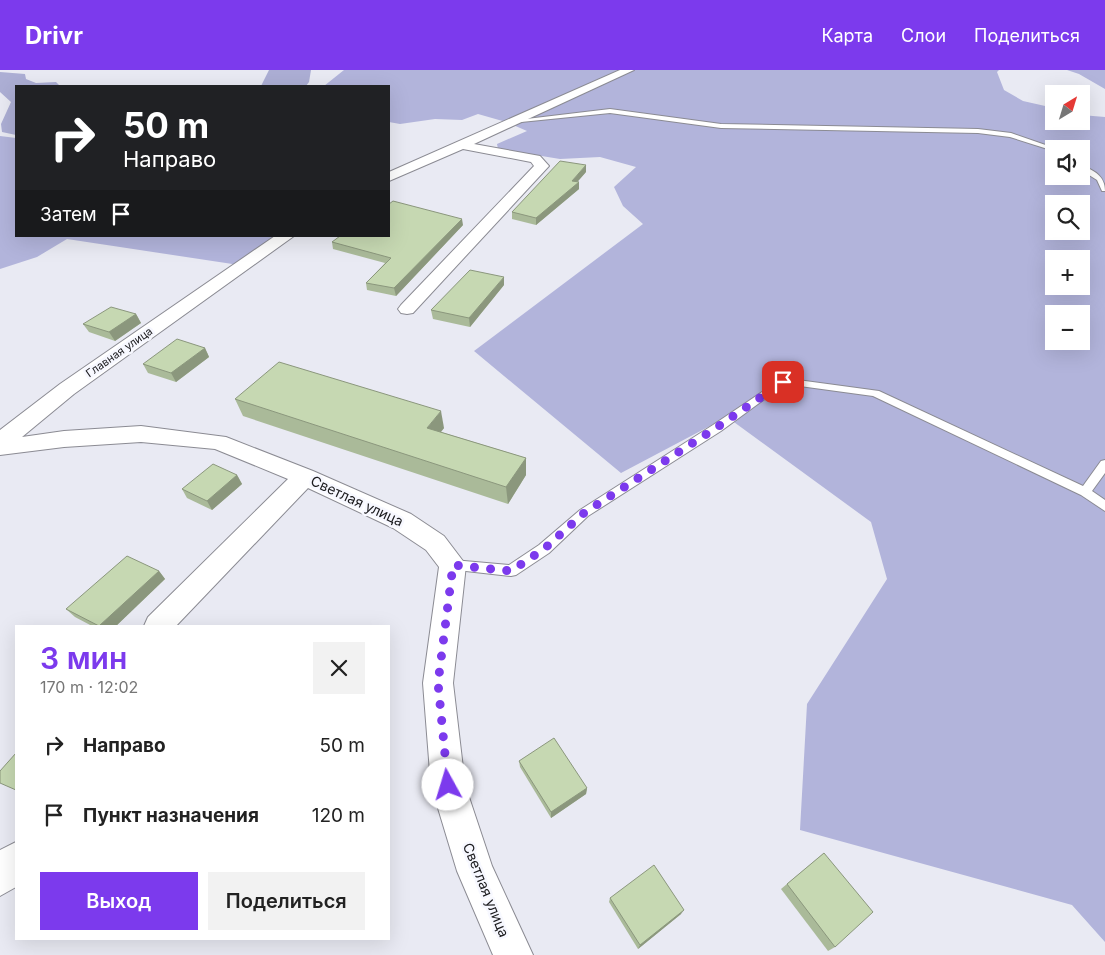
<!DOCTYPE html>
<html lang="ru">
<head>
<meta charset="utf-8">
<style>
  body { margin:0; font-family:Inter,sans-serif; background:#f2f2f2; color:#222; height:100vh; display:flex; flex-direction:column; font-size:19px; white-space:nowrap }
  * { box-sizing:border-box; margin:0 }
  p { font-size:16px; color:#767676 }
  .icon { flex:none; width:28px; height:28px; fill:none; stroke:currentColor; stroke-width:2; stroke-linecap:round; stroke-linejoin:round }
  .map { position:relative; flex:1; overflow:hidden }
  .drawer { position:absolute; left:15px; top:555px; width:375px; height:315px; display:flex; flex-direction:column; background:#fff; border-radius:0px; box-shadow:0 5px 20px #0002 }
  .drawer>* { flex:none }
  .hud { position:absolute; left:15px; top:15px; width:375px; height:152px; border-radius:0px; box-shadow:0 5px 20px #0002; background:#202124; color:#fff; overflow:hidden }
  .needle { width:32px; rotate:38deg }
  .buttons { position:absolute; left:1045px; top:15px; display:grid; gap:10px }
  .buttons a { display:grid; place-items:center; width:45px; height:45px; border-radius:0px; background:#fff; box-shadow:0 5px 20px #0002; font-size:25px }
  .pin { position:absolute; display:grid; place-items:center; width:42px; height:42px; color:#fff; margin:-21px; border-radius:10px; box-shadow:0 2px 8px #0006 }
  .me { position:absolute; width:55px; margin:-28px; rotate:354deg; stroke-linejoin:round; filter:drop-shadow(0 0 4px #0008) }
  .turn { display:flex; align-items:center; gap:18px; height:105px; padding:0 25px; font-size:22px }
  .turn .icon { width:65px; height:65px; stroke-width:2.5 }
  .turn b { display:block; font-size:35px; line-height:42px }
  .then { display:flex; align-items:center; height:48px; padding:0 25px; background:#0003; gap:10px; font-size:19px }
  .round { display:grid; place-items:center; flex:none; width:52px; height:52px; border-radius:0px; background:#f2f2f2 }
  .head { display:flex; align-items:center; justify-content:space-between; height:85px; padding:0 25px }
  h1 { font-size:30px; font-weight:600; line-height:38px; color:#7c3aed }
  .primary-button { display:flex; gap:10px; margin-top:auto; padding:10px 25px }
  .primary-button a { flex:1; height:58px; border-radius:0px; background:#7c3aed; color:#fff; font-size:20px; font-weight:600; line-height:58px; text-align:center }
  .primary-button a+a { background:#f2f2f2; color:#222 }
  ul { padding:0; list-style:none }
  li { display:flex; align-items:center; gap:15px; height:70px; padding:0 25px }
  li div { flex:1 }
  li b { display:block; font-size:19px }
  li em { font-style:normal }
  header { display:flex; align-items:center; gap:30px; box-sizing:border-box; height:70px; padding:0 25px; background:#7c3aed; color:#fff }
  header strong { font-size:24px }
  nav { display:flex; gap:28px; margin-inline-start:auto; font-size:18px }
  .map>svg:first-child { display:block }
</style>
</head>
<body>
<header>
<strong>Drivr</strong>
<nav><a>Карта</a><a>Слои</a><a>Поделиться</a></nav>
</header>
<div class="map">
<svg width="1105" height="885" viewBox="0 0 1105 885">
  <rect width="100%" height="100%" fill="#e9eaf3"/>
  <g fill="#b2b4db" fill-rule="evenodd">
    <path d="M 344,0 L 999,0 L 997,2 L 1004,20 L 1023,31 L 1054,38 L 1054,51 L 1081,51 L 1081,45 L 1105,47 L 1105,872 L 1072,835 L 800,760 L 807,634 L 887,509 L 871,452 L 727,347 L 621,403 L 474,281 L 643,154 L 623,136 L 614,117 L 636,97 L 600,87 L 560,89 L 498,79 L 497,74 L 527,61 L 506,52 L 478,44 L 462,50 L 435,49 L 400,54 L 389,52 L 389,16 L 324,16 ZM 1054,79 L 1081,79 L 1081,106 L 1054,106 ZM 1054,134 L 1081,134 L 1081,161 L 1054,161 ZM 1054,189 L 1081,189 L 1081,216 L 1054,216 ZM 1054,244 L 1081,244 L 1081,271 L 1054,271 Z"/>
    <path d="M 1067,0 L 1105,0 L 1105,19 L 1079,4 Z"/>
    <path d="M 0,66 L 16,68 L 16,166 L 279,166 L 239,195 L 67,169 L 37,187 L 0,199 Z"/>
  </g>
  <g fill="#acaed4">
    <path d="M 269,0 L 311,0 L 309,12 L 306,16 L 261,16 Z"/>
    <path d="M 0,2 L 25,4 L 26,9 L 36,13 L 56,12 L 60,16 L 16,16 L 16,65 L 2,62 L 1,54 L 11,32 L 0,22 Z"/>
  </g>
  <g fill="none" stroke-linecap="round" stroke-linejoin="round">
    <defs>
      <g id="lane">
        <path d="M 610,39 L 721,54 L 978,59 L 1011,63 L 1057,79 L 1054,79 L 1054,81 L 1010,67 L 978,63 L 721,58 L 610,43 L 521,52 L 518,50 Z"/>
        <path d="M 1081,95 C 1095,101 1105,106 1105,121 L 1102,121 L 1097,110 L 1081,100 Z"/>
        <path d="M 783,308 L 879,321 L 1083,416 L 1101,391 L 1105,390 L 1105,403 L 1092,421 L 1105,430 L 1105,441 L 1081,425 L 873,326 L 785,314 L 721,361 L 588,446 L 549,483 L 516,505 L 511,506 L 448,499 L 446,495 L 448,491 L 453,490 L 509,495 L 539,475 L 580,440 L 713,355 Z"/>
      </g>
      <g id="street">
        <path d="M 620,0 L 634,0 L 474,74 L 540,86 L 549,96 L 413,243 L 407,244 L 401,243 L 398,239 L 401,235 L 534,96 L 531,92 L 463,79 L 389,111 L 389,102 Z"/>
        <path d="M 275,166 L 294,166 L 74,324 L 22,367 L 64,361 L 141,356 L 226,367 L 313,401 L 411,444 L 444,466 L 466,495 L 453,613 L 465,715 L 492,796 L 533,885 L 493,885 L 457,801 L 431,715 L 423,613 L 439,497 L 426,480 L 393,458 L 308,418 L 176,556 L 144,556 L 148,547 L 288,409 L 215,379 L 141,372 L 64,377 L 0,385 L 0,360 L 60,314 Z"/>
        <path d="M 16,772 L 16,817 L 0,826 L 0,780 Z"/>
      </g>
    </defs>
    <use href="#lane" stroke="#8b8b93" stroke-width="2"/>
    <use href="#street" stroke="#8b8b93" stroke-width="2"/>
    <use href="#lane" fill="#fff" fill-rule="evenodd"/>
    <use href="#street" fill="#fff" fill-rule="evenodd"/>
  </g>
  <g fill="#aaba99">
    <path d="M 586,102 L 577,112 L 579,112 L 579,119 L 536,155 L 512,149 L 512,142 Z"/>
    <path d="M 463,155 L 396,226 L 367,220 L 366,213 L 385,193 L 333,179 L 332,172 Z"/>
    <path d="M 504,215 L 470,257 L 433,249 L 431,240 Z"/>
    <path d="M 136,244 L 141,253 L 115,271 L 89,262 L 83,254 Z"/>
    <path d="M 205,278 L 209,287 L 176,312 L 148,303 L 143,294 Z"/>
    <path d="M 235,329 L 444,358 L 441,362 L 526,388 L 526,405 L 508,434 L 243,346 Z"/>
    <path d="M 237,405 L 242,414 L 212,440 L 187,428 L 182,419 Z"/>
    <path d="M 159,501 L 165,509 L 116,556 L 92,556 L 75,547 L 66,539 Z"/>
    <path d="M 519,691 L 587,718 L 586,724 L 551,748 L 520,697 Z"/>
    <path d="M 824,783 L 835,877 L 828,881 L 781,819 Z"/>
    <path d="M 610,828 L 681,844 L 638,879 L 609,832 Z"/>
  </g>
  <g fill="#8b977d">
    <path d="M 586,95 L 586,102 L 572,118 L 572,111 Z"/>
    <path d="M 579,112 L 579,119 L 536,155 L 536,148 Z"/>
    <path d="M 462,149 L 463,155 L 396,226 L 394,218 Z"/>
    <path d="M 504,207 L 504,215 L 470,257 L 469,248 Z"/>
    <path d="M 136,244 L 141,253 L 115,271 L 109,262 Z"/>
    <path d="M 205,278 L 209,287 L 176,312 L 171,303 Z"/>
    <path d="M 441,341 L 444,358 L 430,375 L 427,358 Z"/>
    <path d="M 526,388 L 526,405 L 508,434 L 506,417 Z"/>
    <path d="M 237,405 L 242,414 L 212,440 L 207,431 Z"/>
    <path d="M 159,501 L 165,509 L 116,556 L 99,556 Z"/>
    <path d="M 587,718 L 586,724 L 551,748 L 551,742 Z"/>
    <path d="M 684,840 L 681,844 L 638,879 L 640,875 Z"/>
  </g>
  <g fill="#c6d8b2" stroke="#8b977d">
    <path d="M 560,91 L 586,95 L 572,111 L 579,112 L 536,148 L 512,142 Z"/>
    <path d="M 393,131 L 462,149 L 394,218 L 366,213 L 391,188 L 332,172 L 340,166 L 389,166 L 389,134 Z"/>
    <path d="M 470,200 L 504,207 L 469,248 L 431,240 Z"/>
    <path d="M 111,237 L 136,244 L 109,262 L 83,254 Z"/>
    <path d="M 177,269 L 205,278 L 171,303 L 143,294 Z"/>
    <path d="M 279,292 L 441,341 L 427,358 L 526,388 L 506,417 L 235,329 Z"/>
    <path d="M 213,394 L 237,405 L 207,431 L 182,419 Z"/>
    <path d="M 127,486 L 159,501 L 99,556 L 66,539 Z"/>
    <path d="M 554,668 L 587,718 L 551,742 L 519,691 Z"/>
    <path d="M 16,683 L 16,720 L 0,713 L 0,701 Z"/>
    <path d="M 824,783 L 873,842 L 835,877 L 787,814 Z"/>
    <path d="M 654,795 L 684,840 L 640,875 L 610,828 Z"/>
  </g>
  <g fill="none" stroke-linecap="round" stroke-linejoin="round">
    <path stroke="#7c3aed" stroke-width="9" stroke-dasharray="0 16.2" d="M 448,715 L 438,613 L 453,495 L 511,501 L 544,479 L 584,443 L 716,358 L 783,312"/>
  </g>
  <g text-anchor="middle" stroke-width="5" stroke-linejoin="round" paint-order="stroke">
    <g font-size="11" fill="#1a1a1d" stroke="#f7f8ff">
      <text transform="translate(119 282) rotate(-35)" y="4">Главная улица</text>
    </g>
    <g font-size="14" fill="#1a1a1d" stroke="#f7f8ff">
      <text transform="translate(357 431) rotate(25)" y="5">Светлая улица</text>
      <text transform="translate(486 820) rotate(68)" y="5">Светлая улица</text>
    </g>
  </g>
</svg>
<div class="buttons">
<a><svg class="needle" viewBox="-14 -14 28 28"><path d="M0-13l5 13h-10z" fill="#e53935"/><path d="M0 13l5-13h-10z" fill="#767676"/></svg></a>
<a><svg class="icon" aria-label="sound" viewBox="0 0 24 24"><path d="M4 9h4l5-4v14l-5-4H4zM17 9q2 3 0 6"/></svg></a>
<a><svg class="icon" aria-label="search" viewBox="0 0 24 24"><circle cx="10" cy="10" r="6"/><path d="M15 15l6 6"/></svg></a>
<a>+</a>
<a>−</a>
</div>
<div class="pin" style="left:783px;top:312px;background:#d93025"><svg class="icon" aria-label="arrive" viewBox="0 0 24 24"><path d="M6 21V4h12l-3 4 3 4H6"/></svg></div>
<svg class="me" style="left:448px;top:715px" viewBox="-20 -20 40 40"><circle r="19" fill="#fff"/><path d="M0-13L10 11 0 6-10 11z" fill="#7c3aed"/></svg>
<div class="hud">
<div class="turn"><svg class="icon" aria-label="right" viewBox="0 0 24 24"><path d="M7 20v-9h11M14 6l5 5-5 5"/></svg><div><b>50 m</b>Направо</div></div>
<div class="then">Затем<svg class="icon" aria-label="arrive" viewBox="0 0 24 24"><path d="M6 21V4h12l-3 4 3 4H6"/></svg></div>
</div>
<section class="drawer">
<div class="head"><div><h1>3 мин</h1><p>170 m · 12:02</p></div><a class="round"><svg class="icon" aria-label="close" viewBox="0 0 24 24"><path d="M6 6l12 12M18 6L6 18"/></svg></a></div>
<ul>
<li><svg class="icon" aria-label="right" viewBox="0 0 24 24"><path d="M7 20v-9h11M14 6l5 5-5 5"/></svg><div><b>Направо</b></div><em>50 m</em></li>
<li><svg class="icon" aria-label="arrive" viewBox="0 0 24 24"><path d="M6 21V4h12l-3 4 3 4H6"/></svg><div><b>Пункт назначения</b></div><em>120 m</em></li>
</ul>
<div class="primary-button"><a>Выход</a><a>Поделиться</a></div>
</section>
</div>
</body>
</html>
